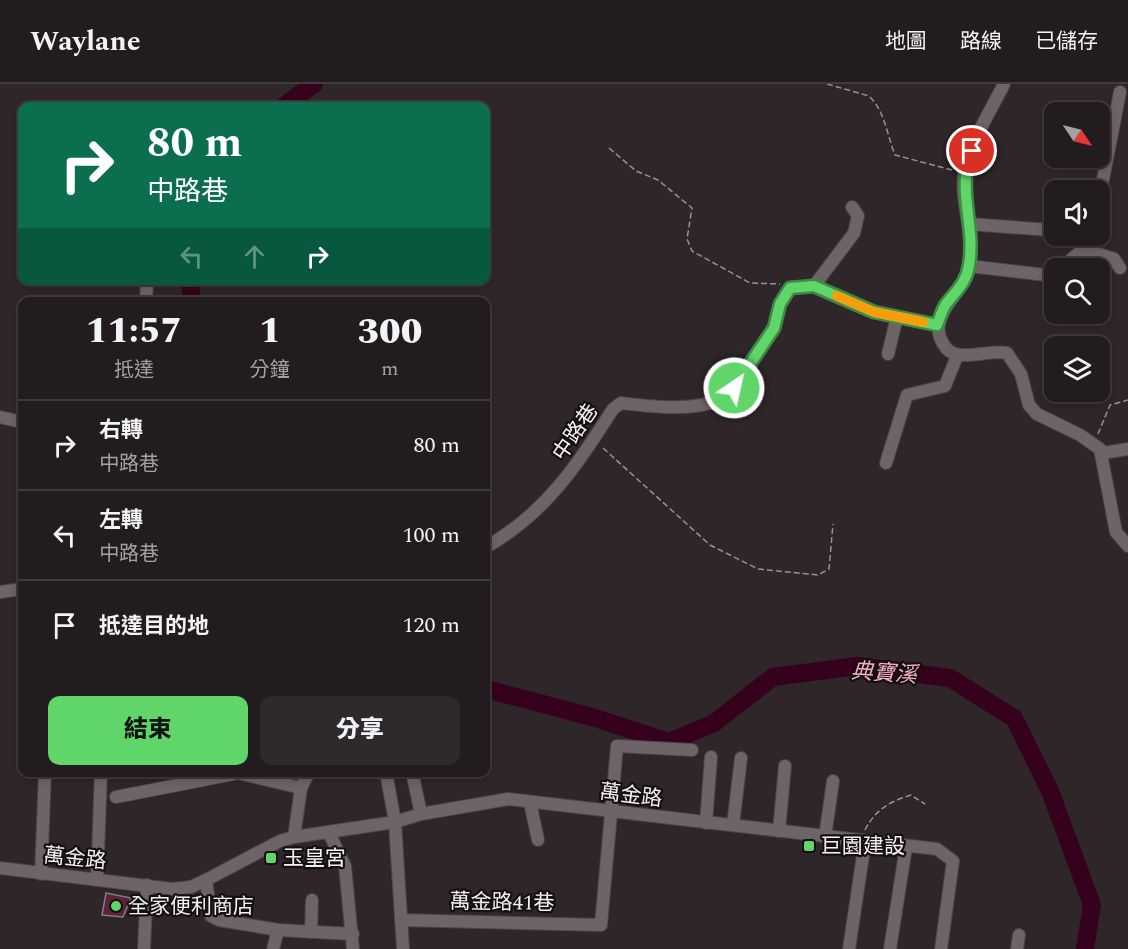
<!DOCTYPE html>
<html lang="zh-TW">
<head>
<meta charset="utf-8">
<style>
  body { margin:0; font-family:Spectral,"Noto Sans TC",serif; background:#2e292c; color:#f1f3f6; height:100vh; display:flex; flex-direction:column; font-size:22px; white-space:nowrap }
  * { box-sizing:border-box; margin:0 }
  p { font-size:20px; color:#a2a1a4 }
  .icon { flex:none; width:33px; height:33px; fill:none; stroke:currentColor; stroke-width:2; stroke-linecap:round; stroke-linejoin:round }
  .map { position:relative; flex:1; overflow:hidden }
  .drawer { position:absolute; left:18px; top:213px; width:472px; height:480px; display:flex; flex-direction:column; background:#221c1f; border-radius:12px; box-shadow:0 3px 9px #0003,0 0 0 2px #3f3a3d }
  .drawer>* { flex:none }
  .hud { position:absolute; left:18px; top:18px; width:472px; height:183px; border-radius:12px; box-shadow:0 3px 9px #0003,0 0 0 2px #3f3a3d; background:#0b6e4f; color:#fff; overflow:hidden }
  .needle { width:39px; rotate:125deg }
  .fabs { position:absolute; left:1044px; top:18px; display:grid; gap:12px }
  .fabs a { display:grid; place-items:center; width:66px; height:66px; border-radius:12px; background:#221c1f; box-shadow:0 3px 9px #0003,0 0 0 2px #3f3a3d; font-size:30px }
  .pin { position:absolute; display:grid; place-items:center; width:51px; height:51px; color:#fff; margin:-26px; border:3px solid #fff; border-radius:50%; box-shadow:0 2px 6px #0007 }
  .me { position:absolute; width:66px; margin:-33px; rotate:34deg; stroke-linejoin:round; filter:drop-shadow(0 0 4px #0008) }
  .turn { display:flex; align-items:center; gap:21px; height:126px; padding:0 30px; font-size:27px }
  .turn .icon { width:78px; height:78px; stroke-width:2.5 }
  .turn b { display:block; font-size:42px; line-height:51px }
  .lanes { display:flex; align-items:center; height:57px; padding:0 30px; background:#0003; justify-content:center; gap:30px; direction:ltr }
  .lanes .off { opacity:.35 }
  .eta { display:flex; justify-content:space-evenly; align-items:center; height:102px; text-align:center }
  .eta b { font-size:36px; font-weight:800; line-height:42px }
  .action { display:flex; gap:12px; margin-top:auto; padding:12px 30px }
  .action a { flex:1; height:69px; border-radius:12px; background:#60d56a; color:#111; font-size:24px; font-weight:800; line-height:69px; text-align:center }
  .action a+a { background:#2e292c; color:#f1f3f6 }
  ul { padding:0; list-style:none }
  li { display:flex; align-items:center; gap:18px; height:90px; padding:0 30px; border-top:2px solid #3f3a3d }
  li div { flex:1 }
  li b { display:block; font-size:22px }
  li em { font-style:normal }
  header { display:flex; align-items:center; gap:36px; box-sizing:border-box; height:84px; padding:0 30px; background:#221c1f; border-bottom:2px solid #3f3a3d }
  header strong { font-size:28px }
  nav { display:flex; gap:33px; margin-inline-start:auto; font-size:21px }
  .map>svg:first-child { display:block }
</style>
</head>
<body>
<header>
<strong>Waylane</strong>
<nav><a>地圖</a><a>路線</a><a>已儲存</a></nav>
</header>
<div class="map">
<svg width="1128" height="865" viewBox="0 0 1128 865">
  <rect width="100%" height="100%" fill="#2e2629"/>
  <g fill="none" stroke-linecap="round" stroke-linejoin="round">
    <g stroke="#36011c" stroke-width="18">
      <path d="M 284,22 L 314,0"/>
      <path d="M 190,196 L 192,218"/>
      <path d="M 486,605 L 592,633 L 669,658 L 714,639 L 773,593 L 857,582 L 950,594 L 1014,634 L 1050,707 L 1092,821 L 1085,865"/>
    </g>
  </g>
  <path fill="#5b233c" stroke="#867b7e" stroke-width="1.5" d="M 106,809 L 131,814 L 123,833 L 102,831 Z"/>
  <g fill="none" stroke-linecap="round" stroke-linejoin="round">
    <defs>
      <g id="minor">
        <path d="M 1004,0 C 993,22 970,60 965,83 C 958,116 976,150 969,183 C 963,212 922,233 946,264 C 959,279 989,265 1007,269 L 1021,290 L 1029,321 L 1037,330 L 1080,351 L 1100,365 L 1116,448 L 1128,462"/>
        <path d="M 1100,111 L 1120,8"/>
        <path d="M 969,140 L 1050,146"/>
        <path d="M 1083,165 L 1114,175 L 1120,184"/>
        <path d="M 969,182 L 1054,192"/>
        <path d="M 1062,184 L 1083,165 L 1087,152"/>
        <path d="M 814,202 L 854,149 L 858,132 L 852,123"/>
        <path d="M 146,218 L 147,196"/>
        <path d="M 888,270 L 897,233"/>
        <path d="M 0,333 L 22,338"/>
        <path d="M 1103,369 L 1128,365"/>
        <path d="M 886,379 L 907,311 L 945,302 L 957,272"/>
        <path d="M 486,463 C 546,429 577,381 613,325 L 621,319 C 654,323 694,328 725,314 L 774,244 L 780,220 L 790,204 L 814,202 L 874,228 L 937,241"/>
        <path d="M 0,508 L 22,505"/>
        <path d="M 234,688 L 301,704"/>
        <path d="M 386,688 L 395,738 L 403,865"/>
        <path d="M 412,688 L 421,730"/>
        <path d="M 116,713 L 234,690"/>
        <path d="M 530,718 L 538,756"/>
        <path d="M 706,739 L 711,673"/>
        <path d="M 733,741 L 741,674"/>
        <path d="M 779,747 L 785,682"/>
        <path d="M 329,749 L 345,782 L 353,865"/>
        <path d="M 294,753 L 301,704 L 309,688"/>
        <path d="M 825,753 L 833,697"/>
        <path d="M 0,784 L 172,805 L 191,803 L 206,796 L 280,757 L 294,753 L 395,738 L 421,730 L 508,715 L 937,765 L 953,777 L 941,865"/>
        <path d="M 41,790 L 45,688"/>
        <path d="M 97,796 L 101,688"/>
        <path d="M 206,796 L 211,832 L 219,836 L 278,846 L 353,850"/>
        <path d="M 401,836 L 601,841 L 617,662 L 692,666"/>
        <path d="M 311,848 L 312,816"/>
        <path d="M 144,865 L 147,801"/>
        <path d="M 273,865 L 278,846"/>
        <path d="M 849,865 L 865,758"/>
        <path d="M 890,865 L 906,763"/>
        <path d="M 1017,865 L 1019,851"/>
      </g>
    </defs>
    <use href="#minor" stroke="#4c4547" stroke-width="14"/>
    <g stroke="#989193" stroke-width="1.5" stroke-dasharray="6 3" stroke-linecap="butt">
      <path d="M 827,0 L 869,12 C 885,27 887,51 895,71 L 952,86"/>
      <path d="M 609,64 L 636,87 L 658,96 L 692,124 L 687,155 L 692,167 L 750,199 L 780,200"/>
      <path d="M 1098,350 L 1110,321 L 1128,316"/>
      <path d="M 603,364 L 710,461 L 758,485 L 818,491 L 829,485 L 833,440"/>
      <path d="M 865,746 C 876,725 889,718 911,711 L 925,720"/>
    </g>
    <use href="#minor" stroke="#6e6367" stroke-width="12"/>
  </g>
  <g fill="none" stroke-linecap="round" stroke-linejoin="round">
    <defs>
      <path id="route" d="M 734,304 L 774,244 L 780,220 L 790,204 L 814,202 L 874,228 L 937,241 C 940,234 942,226 946,220 C 956,207 967,198 969,181 C 976,142 956,104 972,67"/>
    </defs>
    <use href="#route" stroke="#3e8a45" stroke-width="15"/>
    <use href="#route" stroke="#60d56a" stroke-width="10"/>
    <path stroke="#f59e0b" stroke-width="10" d="M 837,212 L 874,228 L 923,238"/>
  </g>
  <g fill="#60d56a" stroke="#141011" stroke-width="2">
    <rect x="803" y="756" width="12" height="12" rx="3"/>
    <rect x="265" y="768" width="12" height="12" rx="3"/>
    <circle cx="116" cy="822" r="6"/>
  </g>
  <g text-anchor="middle" stroke-width="4.5" stroke-linejoin="round" paint-order="stroke">
    <g font-size="21" fill="#f5eff1" stroke="#141011">
      <text transform="translate(575 348) rotate(-56)" y="7">中路巷</text>
      <text transform="translate(631 711) rotate(7)" y="7">萬金路</text>
      <text transform="translate(75 774) rotate(6)" y="7">萬金路</text>
      <text transform="translate(502 818) rotate(1)" y="7">萬金路41巷</text>
    </g>
    <g font-size="21" fill="#f5eff1" stroke="#141011" text-anchor="start">
      <text x="821" y="769">巨園建設</text>
      <text x="283" y="781">玉皇宮</text>
      <text x="128" y="829">全家便利商店</text>
    </g>
    <g font-size="22" font-style="italic" fill="#f8adc9" stroke="#141011">
      <text transform="translate(884 588) rotate(4)" y="8">典寶溪</text>
    </g>
  </g>
</svg>
<div class="fabs">
<a><svg class="needle" viewBox="-14 -14 28 28"><path d="M0-13l5 13h-10z" fill="#e53935"/><path d="M0 13l5-13h-10z" fill="#a2a1a4"/></svg></a>
<a><svg class="icon" aria-label="sound" viewBox="0 0 24 24"><path d="M4 9h4l5-4v14l-5-4H4zM17 9q2 3 0 6"/></svg></a>
<a><svg class="icon" aria-label="search" viewBox="0 0 24 24"><circle cx="10" cy="10" r="6"/><path d="M15 15l6 6"/></svg></a>
<a><svg class="icon" aria-label="layers" viewBox="0 0 24 24"><path d="M12 4l9 5-9 5-9-5zM3 14l9 5 9-5"/></svg></a>
</div>
<div class="pin" style="left:972px;top:67px;background:#d93025"><svg class="icon" aria-label="arrive" viewBox="0 0 24 24"><path d="M6 21V4h12l-3 4 3 4H6"/></svg></div>
<svg class="me" style="left:734px;top:304px" viewBox="-20 -20 40 40"><circle r="17" fill="#60d56a" stroke="#fff" stroke-width="3"/><path d="M0-11L8 9 0 5-8 9z" fill="#fff"/></svg>
<div class="hud">
<div class="turn"><svg class="icon" aria-label="right" viewBox="0 0 24 24"><path d="M7 20v-9h11M14 6l5 5-5 5"/></svg><div><b>80 m</b>中路巷</div></div>
<div class="lanes"><svg class="icon off" aria-label="left" viewBox="0 0 24 24"><path d="M17 20v-9H6M10 6l-5 5 5 5"/></svg><svg class="icon off" aria-label="ahead" viewBox="0 0 24 24"><path d="M12 20V5M6 11l6-6 6 6"/></svg><svg class="icon" aria-label="right" viewBox="0 0 24 24"><path d="M7 20v-9h11M14 6l5 5-5 5"/></svg></div>
</div>
<section class="drawer">
<div class="eta">
<div><b>11:57</b><p>抵達</p></div>
<div><b>1</b><p>分鐘</p></div>
<div><b>300</b><p>m</p></div>
</div>
<ul>
<li><svg class="icon" aria-label="right" viewBox="0 0 24 24"><path d="M7 20v-9h11M14 6l5 5-5 5"/></svg><div><b>右轉</b><p>中路巷</p></div><em>80 m</em></li>
<li><svg class="icon" aria-label="left" viewBox="0 0 24 24"><path d="M17 20v-9H6M10 6l-5 5 5 5"/></svg><div><b>左轉</b><p>中路巷</p></div><em>100 m</em></li>
<li><svg class="icon" aria-label="arrive" viewBox="0 0 24 24"><path d="M6 21V4h12l-3 4 3 4H6"/></svg><div><b>抵達目的地</b></div><em>120 m</em></li>
</ul>
<div class="action"><a>結束</a><a>分享</a></div>
</section>
</div>
</body>
</html>
